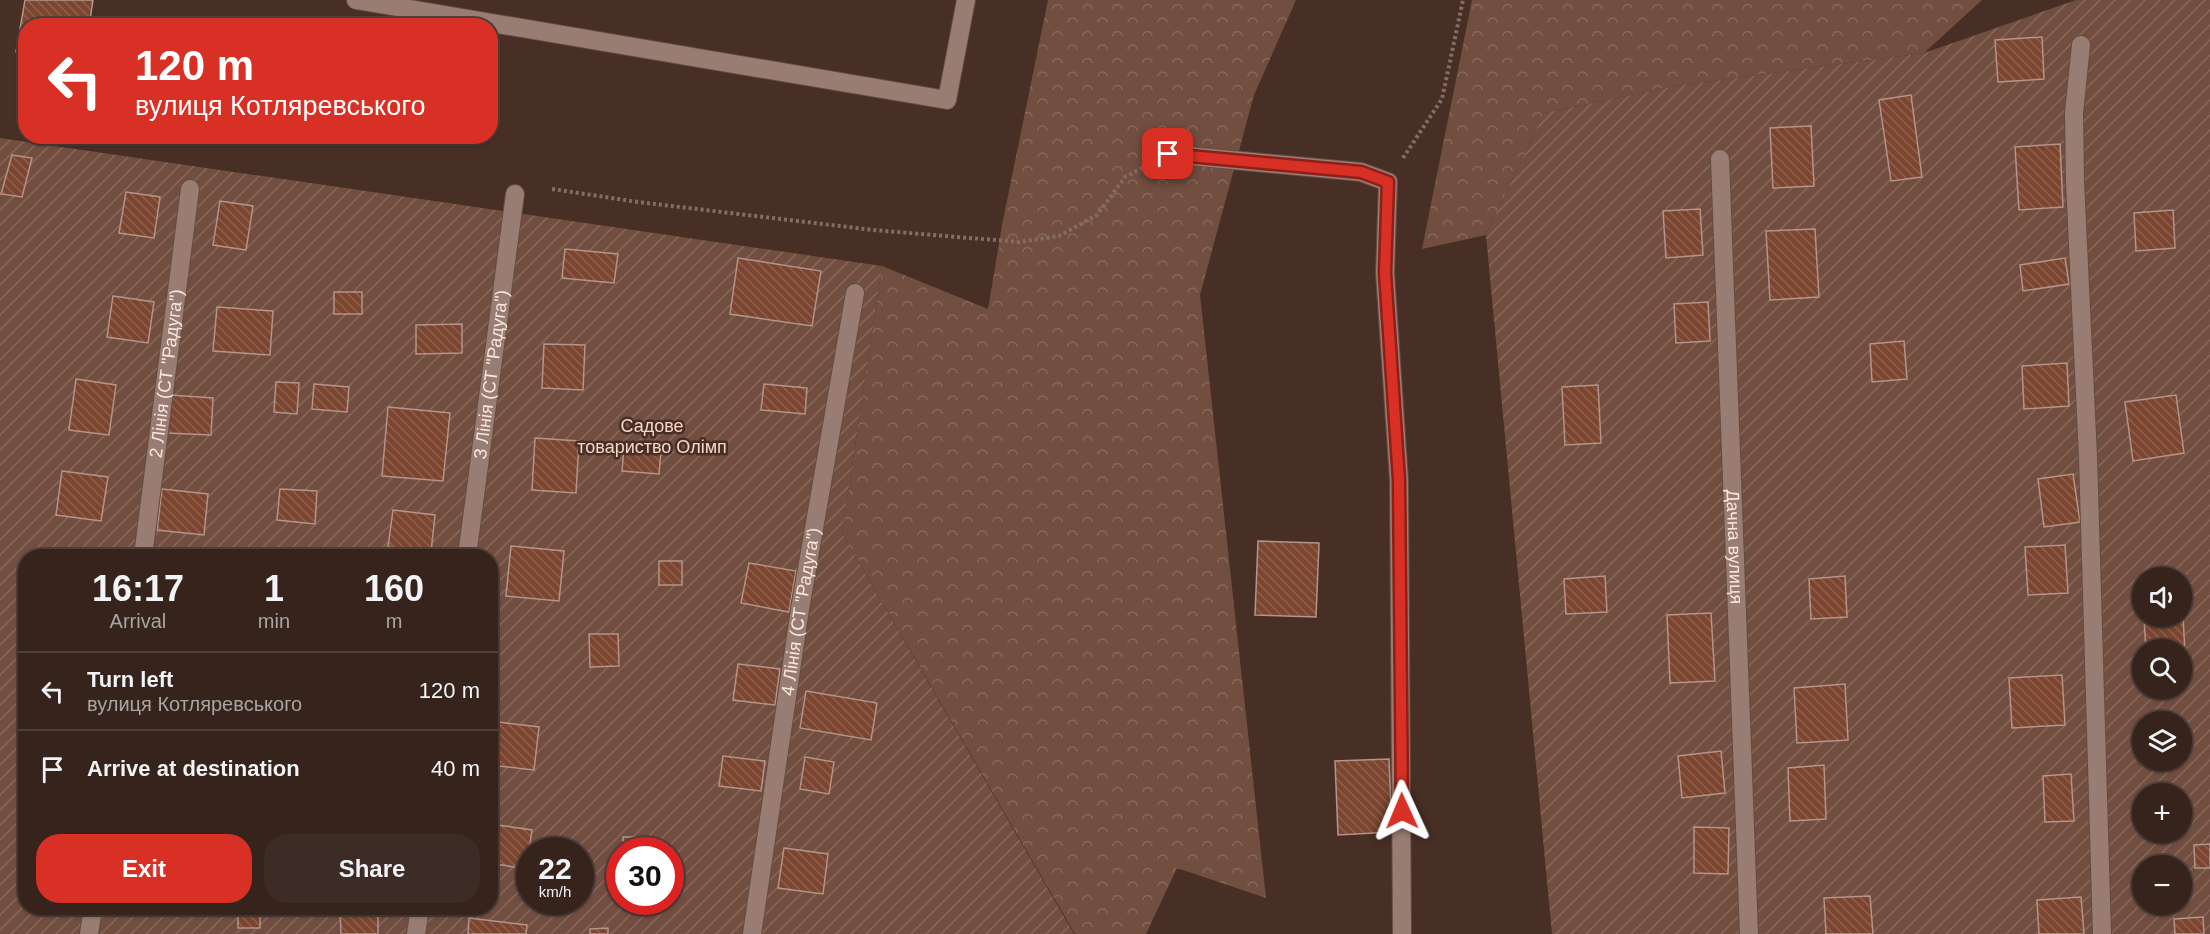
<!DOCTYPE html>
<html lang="en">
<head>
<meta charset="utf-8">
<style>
  body { margin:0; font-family:Helvetica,sans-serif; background:#3d2b25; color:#f1f3f6; height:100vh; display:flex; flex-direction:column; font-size:22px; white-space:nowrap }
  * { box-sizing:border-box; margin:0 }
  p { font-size:20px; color:#aaa4a3 }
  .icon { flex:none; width:33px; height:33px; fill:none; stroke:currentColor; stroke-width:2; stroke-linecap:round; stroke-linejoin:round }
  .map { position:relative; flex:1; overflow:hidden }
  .drawer { position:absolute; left:18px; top:549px; width:480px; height:366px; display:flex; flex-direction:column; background:#35231c; border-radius:24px; box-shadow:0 2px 4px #0004,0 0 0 2px #4f403b }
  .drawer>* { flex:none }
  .hud { position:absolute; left:18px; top:18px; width:480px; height:126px; border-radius:24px; box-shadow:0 2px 4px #0004,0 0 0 2px #4f403b; background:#d93025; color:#fff; overflow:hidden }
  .buttons { position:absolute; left:2132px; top:567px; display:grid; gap:12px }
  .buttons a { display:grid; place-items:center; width:60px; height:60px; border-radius:50%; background:#35231c; box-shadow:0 2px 4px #0004,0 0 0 2px #4f403b; font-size:30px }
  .speed { position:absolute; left:516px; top:837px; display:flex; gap:12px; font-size:30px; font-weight:700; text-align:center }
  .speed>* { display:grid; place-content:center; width:78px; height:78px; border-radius:50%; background:#35231c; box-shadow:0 2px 4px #0004,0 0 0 2px #4f403b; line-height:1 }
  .speed small { font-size:15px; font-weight:400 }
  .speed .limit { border:9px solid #d22; background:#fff; color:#111 }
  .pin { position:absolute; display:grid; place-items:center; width:51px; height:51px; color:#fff; margin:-26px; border-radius:12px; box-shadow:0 3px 9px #0006 }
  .me { position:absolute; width:66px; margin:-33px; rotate:359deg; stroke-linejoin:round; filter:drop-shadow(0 0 4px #0008) }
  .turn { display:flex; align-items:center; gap:21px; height:126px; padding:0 18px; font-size:27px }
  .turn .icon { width:78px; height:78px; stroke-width:2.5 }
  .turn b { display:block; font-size:42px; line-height:51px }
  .eta { display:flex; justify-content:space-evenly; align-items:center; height:102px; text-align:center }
  .eta b { font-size:36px; font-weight:700; line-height:42px }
  .primary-button { display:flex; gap:12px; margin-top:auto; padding:12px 18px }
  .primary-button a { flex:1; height:69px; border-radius:24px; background:#d93025; color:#fff; font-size:24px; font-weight:700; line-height:69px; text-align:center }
  .primary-button a+a { background:#3d2b25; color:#f1f3f6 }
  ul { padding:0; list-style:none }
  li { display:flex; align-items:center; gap:18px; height:78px; padding:0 18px; border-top:2px solid #4f403b }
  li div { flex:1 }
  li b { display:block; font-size:22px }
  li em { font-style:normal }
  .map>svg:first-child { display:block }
</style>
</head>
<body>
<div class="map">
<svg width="2210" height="934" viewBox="0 0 2210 934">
  <defs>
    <pattern id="forest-crowns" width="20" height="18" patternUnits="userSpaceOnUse" patternTransform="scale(1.5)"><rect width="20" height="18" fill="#724e40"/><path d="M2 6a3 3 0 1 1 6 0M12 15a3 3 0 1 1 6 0" fill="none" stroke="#87685b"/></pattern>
    <pattern id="garden-furrows" width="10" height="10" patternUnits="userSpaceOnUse" patternTransform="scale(1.5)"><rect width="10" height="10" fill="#724e40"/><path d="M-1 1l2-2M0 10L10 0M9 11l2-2" fill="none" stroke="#87685b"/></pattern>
    <pattern id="building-back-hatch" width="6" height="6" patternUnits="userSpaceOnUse" patternTransform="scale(1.5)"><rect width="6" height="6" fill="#7b452f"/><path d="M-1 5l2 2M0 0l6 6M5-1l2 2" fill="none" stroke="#8e604d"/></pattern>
  </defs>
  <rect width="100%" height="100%" fill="#472f25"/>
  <g fill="url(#forest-crowns)">
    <path d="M 1048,0 L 1296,0 L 1254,95 L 1200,295 L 1266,898 L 1177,868 L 1146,934 L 1075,934 L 842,533 L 882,266 L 988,309 L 1003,220 Z"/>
    <path d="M 1472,0 L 1982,0 L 1924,53 L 1675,86 L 1544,113 L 1486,235 L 1422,249 Z"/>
  </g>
  <g fill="url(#garden-furrows)" fill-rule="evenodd">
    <path d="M 2076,0 L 2210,0 L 2210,934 L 1552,934 L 1486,235 L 1544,113 L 1675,86 L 1924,53 ZM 2142,578 L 2181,578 L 2181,616 L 2142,616 ZM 2142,650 L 2181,650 L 2181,688 L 2142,688 ZM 2142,722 L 2181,722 L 2181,760 L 2142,760 ZM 2142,794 L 2181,794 L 2181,832 L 2142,832 ZM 2142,866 L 2181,866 L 2181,904 L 2142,904 Z"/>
    <path d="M 0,138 L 882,266 L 842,533 L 1074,934 L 0,934 ZM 26,556 L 490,556 L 490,908 L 26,908 ZM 530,850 L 580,850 L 580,902 L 530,902 ZM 620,850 L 670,850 L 670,902 L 620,902 Z"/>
  </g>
  <g fill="url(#building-back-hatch)" stroke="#b3958a" stroke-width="1.5">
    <path d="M 25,0 L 93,0 L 89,26 L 26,26 L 26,54 L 16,52 Z"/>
    <path d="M 2042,37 L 2044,79 L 1998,82 L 1995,40 Z"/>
    <path d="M 1911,95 L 1922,177 L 1891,181 L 1879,100 Z"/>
    <path d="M 1811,126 L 1814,186 L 1773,188 L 1770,128 Z"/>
    <path d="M 2060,144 L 2063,207 L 2019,210 L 2015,147 Z"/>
    <path d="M 12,155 L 32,158 L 22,197 L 1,194 Z"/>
    <path d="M 126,192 L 160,197 L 154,238 L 119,233 Z"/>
    <path d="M 220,201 L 253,206 L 246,250 L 213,245 Z"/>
    <path d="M 1700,209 L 1703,255 L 1666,258 L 1663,211 Z"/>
    <path d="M 2173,210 L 2175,248 L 2136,251 L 2134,213 Z"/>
    <path d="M 1815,229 L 1819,297 L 1770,300 L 1766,231 Z"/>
    <path d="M 565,249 L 618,254 L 614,283 L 562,278 Z"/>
    <path d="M 738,258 L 821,271 L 812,326 L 730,314 Z"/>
    <path d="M 2065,258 L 2069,284 L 2023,291 L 2020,265 Z"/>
    <rect x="334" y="292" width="28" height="22"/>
    <path d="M 113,296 L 154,302 L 148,343 L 107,337 Z"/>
    <path d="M 1708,302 L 1710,341 L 1676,343 L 1674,304 Z"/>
    <path d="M 217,307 L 273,311 L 270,355 L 213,351 Z"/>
    <path d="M 462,324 L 462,353 L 416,354 L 416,325 Z"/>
    <path d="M 1904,341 L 1907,379 L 1872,382 L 1870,344 Z"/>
    <path d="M 544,344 L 585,345 L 583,390 L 542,388 Z"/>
    <path d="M 2067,363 L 2069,406 L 2024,409 L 2022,366 Z"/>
    <path d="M 76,379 L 116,385 L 109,435 L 69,430 Z"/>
    <path d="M 276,382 L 299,383 L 297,414 L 274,412 Z"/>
    <path d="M 314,384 L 349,387 L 347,412 L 312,409 Z"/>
    <path d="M 764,384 L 807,388 L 805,414 L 761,410 Z"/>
    <path d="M 1598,385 L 1601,443 L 1565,445 L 1562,387 Z"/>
    <path d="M 170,395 L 213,398 L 211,435 L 168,433 Z"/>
    <path d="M 2176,395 L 2184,453 L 2133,461 L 2125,402 Z"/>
    <path d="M 388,407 L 450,413 L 443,481 L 382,476 Z"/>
    <path d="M 535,438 L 579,441 L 576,493 L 532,490 Z"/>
    <path d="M 624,447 L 661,450 L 659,474 L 622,471 Z"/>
    <path d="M 62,471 L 108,477 L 101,521 L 56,515 Z"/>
    <path d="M 2073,474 L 2080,522 L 2044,527 L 2038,479 Z"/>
    <path d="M 162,489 L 208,494 L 204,535 L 157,530 Z"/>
    <path d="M 280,489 L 317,491 L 315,524 L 277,520 Z"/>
    <path d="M 393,510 L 435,515 L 431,552 L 388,547 Z"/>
    <path d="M 1258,541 L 1319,543 L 1316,617 L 1255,615 Z"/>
    <path d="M 2065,545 L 2068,593 L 2028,595 L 2025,547 Z"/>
    <path d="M 511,546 L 564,551 L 559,601 L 506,596 Z"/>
    <rect x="659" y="561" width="23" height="24"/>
    <path d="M 749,563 L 796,571 L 789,612 L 741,603 Z"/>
    <path d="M 1605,576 L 1607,612 L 1566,614 L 1564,579 Z"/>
    <path d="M 1845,576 L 1847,617 L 1811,619 L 1809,579 Z"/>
    <path d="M 1711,613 L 1715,681 L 1670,683 L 1667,615 Z"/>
    <path d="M 2183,616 L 2186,672 L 2181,673 L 2181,650 L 2146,650 L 2144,618 Z"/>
    <path d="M 589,634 L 618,634 L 619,666 L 590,667 Z"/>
    <path d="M 738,664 L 780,669 L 775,705 L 733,700 Z"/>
    <path d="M 2062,675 L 2065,725 L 2012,728 L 2009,678 Z"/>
    <path d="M 1845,684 L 1848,740 L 1797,743 L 1794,688 Z"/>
    <path d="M 806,691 L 877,703 L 871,740 L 800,728 Z"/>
    <path d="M 490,721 L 539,727 L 534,770 L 490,765 Z"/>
    <path d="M 1721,751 L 1725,793 L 1682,798 L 1678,756 Z"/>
    <path d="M 723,756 L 765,761 L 761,791 L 719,786 Z"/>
    <path d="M 805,757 L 834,762 L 829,794 L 800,789 Z"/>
    <path d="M 1389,759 L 1392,832 L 1338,835 L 1335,761 Z"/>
    <path d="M 1824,765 L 1826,819 L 1790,821 L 1788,768 Z"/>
    <path d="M 2071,774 L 2074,821 L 2045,822 L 2043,776 Z"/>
    <path d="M 490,824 L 532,830 L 526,869 L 490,863 Z"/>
    <path d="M 1694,827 L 1729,828 L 1728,874 L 1694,873 Z"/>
    <rect x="623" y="837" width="18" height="13"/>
    <path d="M 2210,844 L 2210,868 L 2195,868 L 2194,845 Z"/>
    <path d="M 784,848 L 828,854 L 823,894 L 778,888 Z"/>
    <path d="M 19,864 L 26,864 L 26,896 L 18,896 Z"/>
    <path d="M 1870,896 L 1873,934 L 1826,934 L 1824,898 Z"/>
    <path d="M 2081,897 L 2084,934 L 2039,934 L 2037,900 Z"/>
    <path d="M 132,908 L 160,908 L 160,911 Z"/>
    <rect x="238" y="908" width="22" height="20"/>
    <path d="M 340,908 L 378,908 L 378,934 L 341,934 Z"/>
    <path d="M 2203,917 L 2204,934 L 2175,934 L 2174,919 Z"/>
    <path d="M 469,918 L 527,925 L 526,934 L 468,934 Z"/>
    <path d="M 608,928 L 608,934 L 590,934 L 590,929 Z"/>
  </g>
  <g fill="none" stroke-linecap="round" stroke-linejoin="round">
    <defs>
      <g id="minor">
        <path d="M 356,0 L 947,100 L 966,0"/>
        <path d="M 2081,45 L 2074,113 L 2075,181 L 2088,457 L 2102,934"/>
        <path d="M 1168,154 L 1361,172 L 1388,182 L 1385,273 L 1399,480 L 1402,934"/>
        <path id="s1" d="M 1720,159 L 1749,934"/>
        <path id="s2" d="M 143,556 L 190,189"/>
        <path id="s3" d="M 467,556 L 515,194"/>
        <path d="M 89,934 L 93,908"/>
        <path d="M 416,934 L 420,908"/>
        <path id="s4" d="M 752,934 L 800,609 L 855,293"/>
      </g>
    </defs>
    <use href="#minor" stroke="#614c44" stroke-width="20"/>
    <g stroke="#836d65" stroke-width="4" stroke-dasharray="3 3" stroke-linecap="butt">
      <path d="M 1403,158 L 1442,99 L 1463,0"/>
      <path d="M 552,189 L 638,202 L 873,230 L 1019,242 L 1059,236 L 1097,215 L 1125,177 L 1146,166"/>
    </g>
    <use href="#minor" stroke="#9a7d72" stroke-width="18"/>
  </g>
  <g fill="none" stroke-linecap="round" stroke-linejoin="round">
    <defs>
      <path id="route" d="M 1168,154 L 1361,172 L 1388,182 L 1385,273 L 1399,480 L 1402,811"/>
    </defs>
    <use href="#route" stroke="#8d1f18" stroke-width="15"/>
    <use href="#route" stroke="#d93025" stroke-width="10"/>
  </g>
  <g text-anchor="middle" stroke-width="5" stroke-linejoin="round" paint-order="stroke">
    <g font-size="18" fill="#f7e7e1" stroke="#472f25">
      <text dy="6" stroke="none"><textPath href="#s2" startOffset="184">2 Лінія (СТ "Радуга")</textPath></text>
      <text dy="6" stroke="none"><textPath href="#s3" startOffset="183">З Лінія (СТ "Радуга")</textPath></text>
      <text dy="6" stroke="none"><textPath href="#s1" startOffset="388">Дачна вулиця</textPath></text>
      <text dy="6" stroke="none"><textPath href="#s4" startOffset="326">4 Лінія (СТ "Радуга")</textPath></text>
    </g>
    <g font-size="18" fill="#f9d5c7" stroke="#472f25">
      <text x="652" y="432">Садове<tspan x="652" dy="21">товариство Олімп</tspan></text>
    </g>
  </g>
</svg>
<div class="buttons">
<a><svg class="icon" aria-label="sound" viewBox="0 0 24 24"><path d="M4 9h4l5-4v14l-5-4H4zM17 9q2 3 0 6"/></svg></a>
<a><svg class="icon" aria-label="search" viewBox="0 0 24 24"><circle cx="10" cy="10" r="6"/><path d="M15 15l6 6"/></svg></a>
<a><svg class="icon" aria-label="layers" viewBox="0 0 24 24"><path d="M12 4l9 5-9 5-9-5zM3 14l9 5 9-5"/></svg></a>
<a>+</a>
<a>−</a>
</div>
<div class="speed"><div>22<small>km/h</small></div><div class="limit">30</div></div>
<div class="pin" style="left:1168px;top:154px;background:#d93025"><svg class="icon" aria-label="arrive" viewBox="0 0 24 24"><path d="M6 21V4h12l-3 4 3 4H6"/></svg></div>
<svg class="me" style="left:1402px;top:811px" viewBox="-20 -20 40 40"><path d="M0-17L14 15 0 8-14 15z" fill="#d93025" stroke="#fff" stroke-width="4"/></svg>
<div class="hud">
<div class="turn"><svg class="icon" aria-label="left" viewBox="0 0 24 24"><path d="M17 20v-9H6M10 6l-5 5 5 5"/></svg><div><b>120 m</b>вулиця Котляревського</div></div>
</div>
<section class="drawer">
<div class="eta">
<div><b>16:17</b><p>Arrival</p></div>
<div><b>1</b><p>min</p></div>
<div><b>160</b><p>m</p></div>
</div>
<ul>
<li><svg class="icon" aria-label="left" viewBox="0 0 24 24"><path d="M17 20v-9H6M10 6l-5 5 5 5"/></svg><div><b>Turn left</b><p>вулиця Котляревського</p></div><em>120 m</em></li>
<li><svg class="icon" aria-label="arrive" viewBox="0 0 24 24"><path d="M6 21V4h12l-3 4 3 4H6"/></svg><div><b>Arrive at destination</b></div><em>40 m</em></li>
</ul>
<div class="primary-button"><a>Exit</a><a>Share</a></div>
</section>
</div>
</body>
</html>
